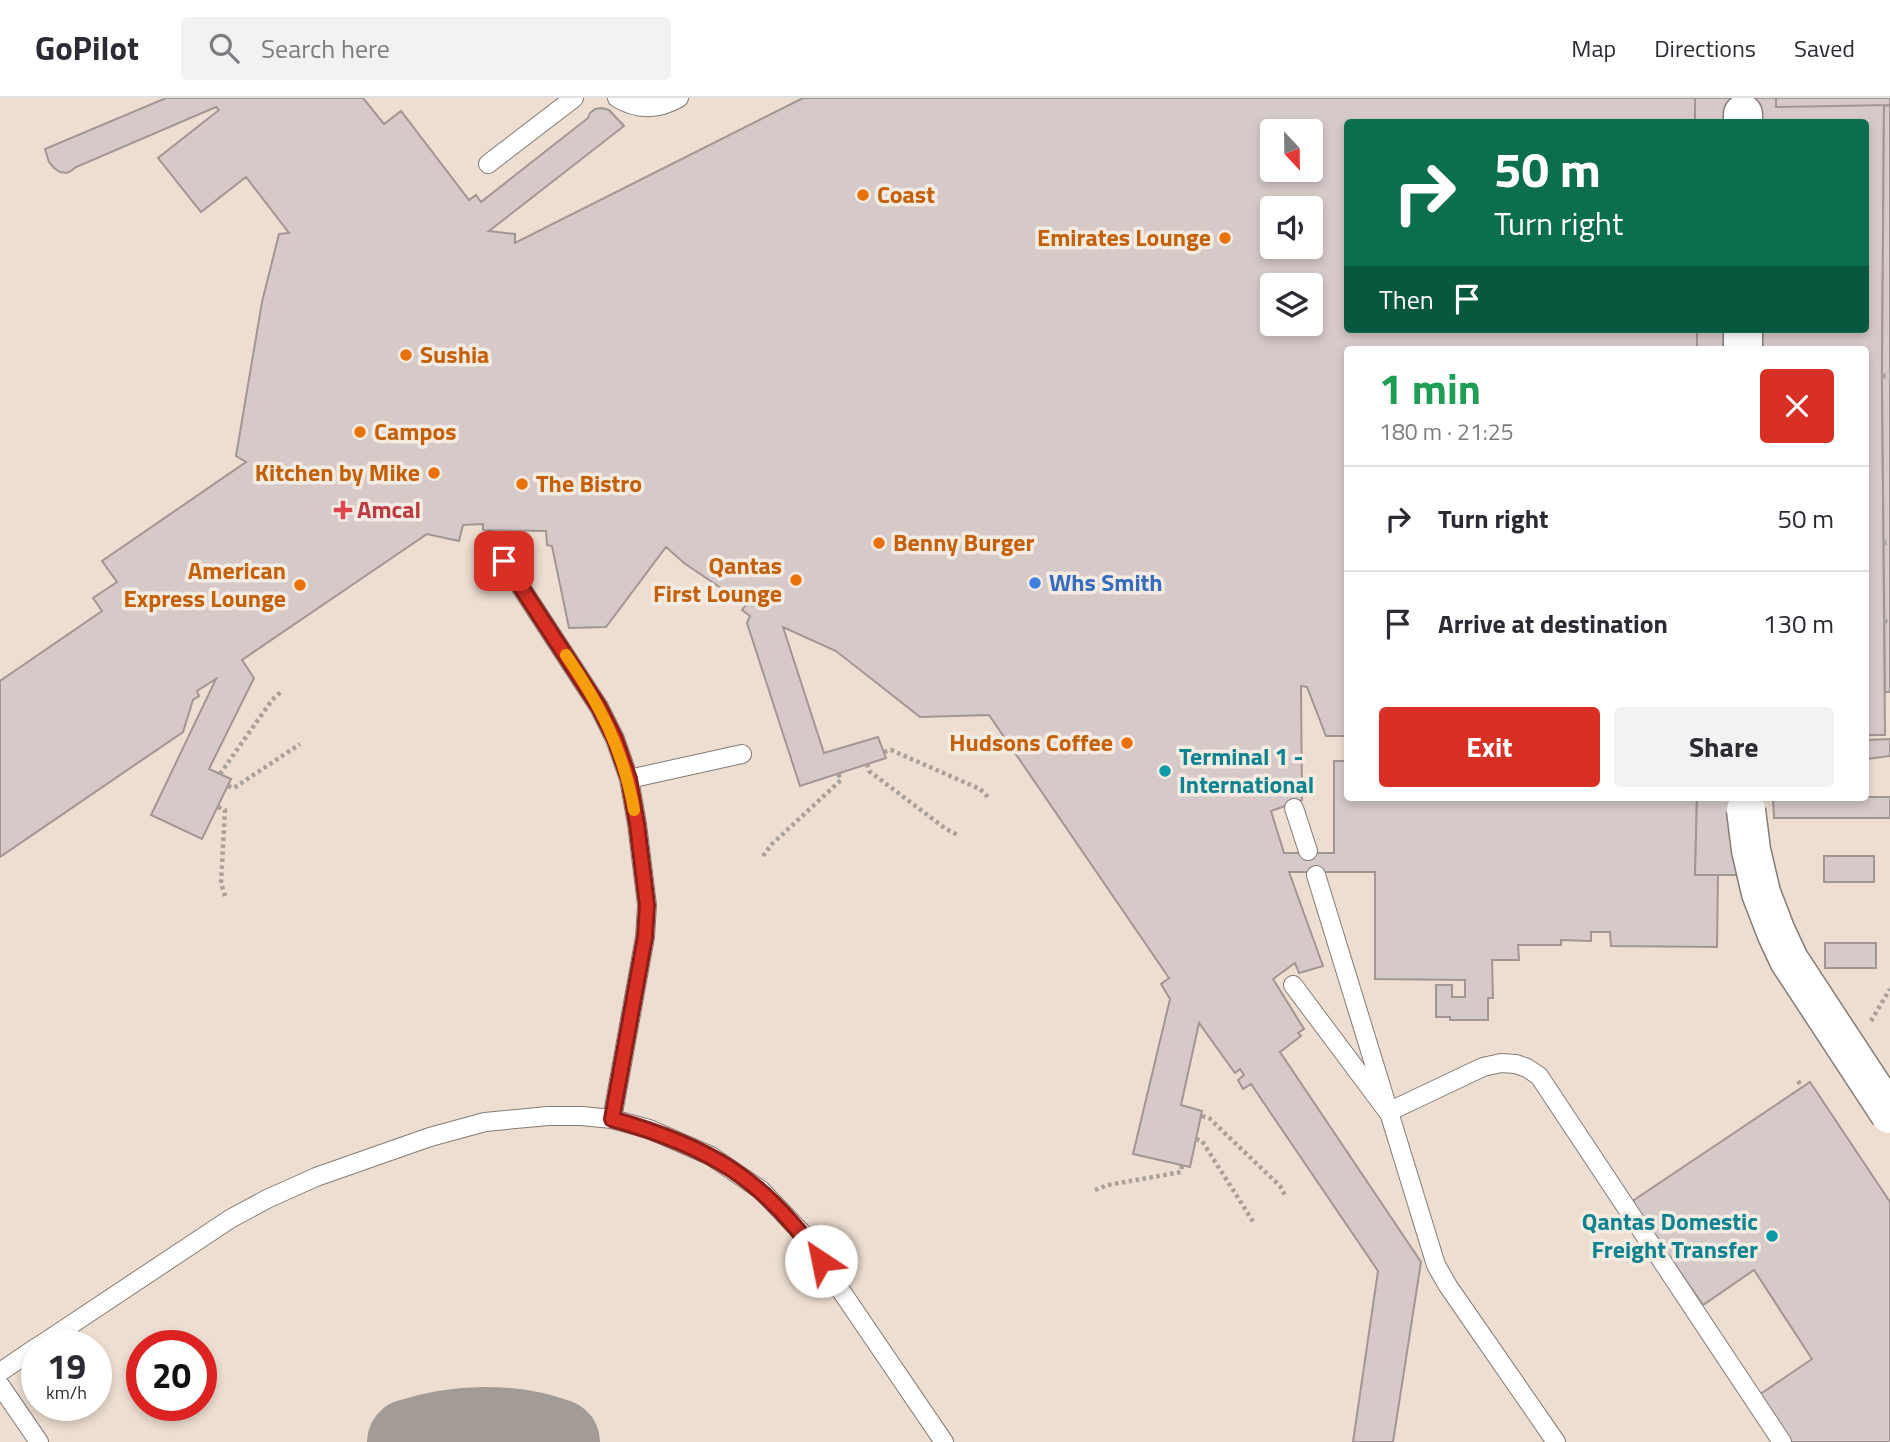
<!DOCTYPE html>
<html lang="en">
<head>
<meta charset="utf-8">
<style>
  body { margin:0; font-family:"Titillium Web",sans-serif; background:#f2f2f3; color:#2b2b33; height:100vh; display:flex; flex-direction:column; font-size:26px; white-space:nowrap }
  * { box-sizing:border-box; margin:0 }
  p { font-size:23px; color:#7c7c81 }
  .icon { flex:none; width:38px; height:38px; fill:none; stroke:currentColor; stroke-width:2; stroke-linecap:round; stroke-linejoin:round }
  .map { position:relative; flex:1; overflow:hidden }
  .drawer { position:absolute; left:1344px; top:248px; width:525px; height:455px; display:flex; flex-direction:column; background:#fff; border-radius:7px; box-shadow:0 4px 10px #0003 }
  .drawer>* { flex:none }
  .hud { position:absolute; left:1344px; top:21px; width:525px; height:214px; border-radius:7px; box-shadow:0 4px 10px #0003; background:#0b6e4f; color:#fff; overflow:hidden }
  .needle { width:46px; rotate:158deg }
  .buttons { position:absolute; left:1260px; top:21px; display:grid; gap:14px }
  .buttons a { display:grid; place-items:center; width:63px; height:63px; border-radius:7px; background:#fff; box-shadow:0 4px 10px #0003; font-size:35px }
  .speed { position:absolute; left:21px; top:1232px; display:flex; gap:14px; font-size:35px; font-weight:700; text-align:center }
  .speed>* { display:grid; place-content:center; width:91px; height:91px; border-radius:50%; background:#fff; box-shadow:0 4px 10px #0003; line-height:1 }
  .speed small { font-size:18px; font-weight:400 }
  .speed .limit { border:10px solid #d22; background:#fff; color:#111 }
  .pin { position:absolute; display:grid; place-items:center; width:60px; height:60px; color:#fff; margin:-30px; border-radius:14px; box-shadow:0 4px 10px #0006 }
  .me { position:absolute; width:77px; margin:-38px; rotate:326deg; stroke-linejoin:round; filter:drop-shadow(0 0 5px #0008) }
  .turn { display:flex; align-items:center; gap:24px; height:147px; padding:0 35px; font-size:32px }
  .turn .icon { width:91px; height:91px; stroke-width:2.5 }
  .turn b { display:block; font-size:49px; line-height:60px }
  .then { display:flex; align-items:center; height:66px; padding:0 35px; background:#0003; gap:14px; font-size:26px }
  .round { display:grid; place-items:center; flex:none; width:74px; height:74px; border-radius:7px; background:#f2f2f3 }
  .head { display:flex; align-items:center; justify-content:space-between; height:119px; padding:0 35px }
  h1 { font-size:42px; font-weight:700; line-height:52px; color:#1e9e55 }
  .button { display:flex; gap:14px; margin-top:auto; padding:14px 35px }
  .button a { flex:1; height:80px; border-radius:7px; background:#d93025; color:#fff; font-size:28px; font-weight:700; line-height:80px; text-align:center }
  .button a+a { background:#f2f2f3; color:#2b2b33 }
  ul { padding:0; list-style:none }
  li { display:flex; align-items:center; gap:21px; height:105px; padding:0 35px; border-top:2px solid #e1e1e2 }
  li div { flex:1 }
  li b { display:block; font-size:26px }
  li em { font-style:normal }
  header { display:flex; align-items:center; gap:42px; box-sizing:border-box; height:98px; padding:0 35px; background:#fff; border-bottom:2px solid #e1e1e2 }
  header strong { font-size:33px }
  nav { display:flex; gap:38px; margin-inline-start:auto; font-size:24px }
  .search { width:490px; height:63px; background:#f2f2f3; display:flex; align-items:center; gap:18px; box-sizing:border-box; padding:0 24px; border-radius:7px; color:#7c7c81; font-size:26px }
  .map>svg:first-child { display:block }
</style>
</head>
<body>
<header>
<strong>GoPilot</strong>
<div class="search"><svg class="icon" aria-label="search" viewBox="0 0 24 24"><circle cx="10" cy="10" r="6"/><path d="M15 15l6 6"/></svg>Search here</div>
<nav><a>Map</a><a>Directions</a><a>Saved</a></nav>
</header>
<div class="map">
<svg width="1890" height="1344" viewBox="0 0 1890 1344">
  <rect width="100%" height="100%" fill="#f4ebe3"/>
  <path fill="#edded1" fill-rule="evenodd" d="M 0,0 L 1890,0 L 1890,1344 L 0,1344 ZM 1348,24 L 1866,24 L 1866,231 L 1348,231 ZM 1272,33 L 1311,33 L 1311,72 L 1272,72 ZM 1272,110 L 1311,110 L 1311,149 L 1272,149 ZM 1272,187 L 1311,187 L 1311,226 L 1272,226 ZM 1348,252 L 1866,252 L 1866,700 L 1348,700 ZM 37,1248 L 96,1248 L 96,1307 L 37,1307 ZM 142,1248 L 201,1248 L 201,1307 L 142,1307 Z"/>
  <g fill="none" stroke-linecap="round" stroke-linejoin="round">
    <path stroke="#a39c96" stroke-width="86" d="M 410,1344 C 457,1329 510,1327 557,1344"/>
  </g>
  <g fill="#d6cac9" stroke="#a29695" stroke-width="2" fill-rule="evenodd">
    <path d="M 166,0 L 363,0 L 384,26 L 401,13 L 469,102 L 476,97 L 481,104 L 588,20 L 590,15 L 595,11 L 602,10 L 609,12 L 624,28 L 489,133 L 515,136 L 515,145 L 803,0 L 1695,0 L 1695,24 L 1348,24 L 1348,231 L 1697,231 L 1697,252 L 1348,252 L 1348,638 L 1326,638 L 1307,589 L 1301,588 L 1302,702 L 1271,713 L 1284,755 L 1334,755 L 1334,663 L 1348,663 L 1348,700 L 1697,700 L 1695,777 L 1718,777 L 1717,849 L 1611,848 L 1610,834 L 1591,834 L 1591,843 L 1561,842 L 1561,847 L 1518,847 L 1519,862 L 1492,862 L 1493,900 L 1488,900 L 1488,922 L 1450,922 L 1450,919 L 1436,919 L 1436,887 L 1452,887 L 1452,899 L 1465,899 L 1465,882 L 1375,881 L 1375,774 L 1289,774 L 1323,868 L 1299,875 L 1295,865 L 1273,881 L 1304,931 L 1298,935 L 1301,938 L 1280,954 L 1421,1164 L 1393,1344 L 1353,1344 L 1378,1173 L 1251,986 L 1243,991 L 1238,982 L 1244,977 L 1240,971 L 1235,975 L 1199,925 L 1181,1007 L 1202,1013 L 1190,1069 L 1133,1056 L 1170,901 L 1161,886 L 1169,880 L 989,617 L 920,619 L 836,553 L 783,529 L 824,655 L 878,639 L 886,660 L 800,688 L 747,525 L 750,518 L 742,512 L 746,507 L 684,465 L 666,449 L 606,529 L 569,530 L 552,448 L 547,447 L 546,433 L 483,432 L 483,426 L 463,427 L 459,443 L 427,436 L 242,562 L 254,580 L 209,671 L 231,681 L 202,741 L 151,717 L 216,581 L 197,593 L 199,598 L 193,602 L 183,634 L 0,759 L 0,583 L 102,513 L 93,500 L 117,484 L 102,463 L 246,364 L 236,358 L 262,204 L 279,136 L 289,135 L 246,79 L 201,114 L 158,60 L 219,12 L 216,9 L 76,69 L 71,73 L 67,75 L 60,74 L 54,70 L 49,64 L 45,51 ZM 1272,33 L 1311,33 L 1311,72 L 1272,72 ZM 1272,110 L 1311,110 L 1311,149 L 1272,149 ZM 1272,187 L 1311,187 L 1311,226 L 1272,226 Z"/>
    <path d="M 1695,0 L 1776,0 L 1776,9 L 1695,12 Z"/>
    <path d="M 1695,0 L 1884,0 L 1882,278 L 1885,637 L 1866,637 L 1866,252 L 1697,252 L 1697,231 L 1866,231 L 1866,24 L 1695,24 Z"/>
    <path d="M 1776,0 L 1890,0 L 1890,7 L 1776,9 Z"/>
    <path d="M 1890,7 L 1890,594 L 1885,594 L 1882,278 L 1884,8 Z"/>
    <path d="M 1890,641 L 1890,658 L 1866,661 L 1866,642 Z"/>
    <path d="M 1866,699 L 1890,699 L 1890,720 L 1774,720 L 1773,700 Z"/>
    <path d="M 1697,700 L 1740,700 L 1740,777 L 1695,777 Z"/>
    <rect x="1824" y="758" width="50" height="26"/>
    <rect x="1825" y="845" width="51" height="25"/>
    <path d="M 1810,984 L 1890,1104 L 1890,1344 L 1790,1344 L 1759,1297 L 1812,1261 L 1754,1172 L 1703,1207 L 1631,1104 Z"/>
  </g>
  <g fill="none" stroke-linecap="round" stroke-linejoin="round">
    <defs>
      <g id="lane">
        <path d="M 617,0 C 637,12 658,12 679,0"/>
        <path d="M 488,66 L 574,0"/>
        <path d="M 490,442 L 599,609 L 615,641 L 629,681 L 637,726 L 647,807 L 645,839 L 612,1021"/>
        <path d="M 629,681 L 742,656"/>
        <path d="M 1294,710 L 1308,753"/>
        <path d="M 1316,777 L 1436,1167 L 1448,1188 L 1556,1344"/>
        <path d="M 1293,887 L 1388,1014 L 1483,969 L 1501,965 L 1516,966 L 1527,970 L 1539,978 L 1782,1344"/>
        <path d="M 39,1248 L 230,1121 L 267,1101 L 316,1079 L 430,1039 L 485,1024 L 548,1018 L 582,1018 L 612,1021 L 649,1031 L 711,1058 L 761,1092 L 801,1134 L 944,1344"/>
        <path d="M 0,1274 L 37,1249"/>
        <path d="M 0,1287 L 39,1344"/>
      </g>
      <g id="secondary">
        <path d="M 1743,16 L 1743,24"/>
        <path d="M 1743,231 L 1743,252"/>
      </g>
    </defs>
    <use href="#lane" stroke="#847c75" stroke-width="20"/>
    <use href="#secondary" stroke="#847c75" stroke-width="41"/>
    <g stroke="#a8a19b" stroke-width="4.5" stroke-dasharray="3.5 3.5" stroke-linecap="butt">
      <path d="M 1882,278 L 1890,278"/>
      <path d="M 1883,445 L 1890,444"/>
      <path d="M 1884,523 L 1890,524"/>
      <path d="M 884,654 L 891,652 L 980,691 L 990,701"/>
      <path d="M 867,666 L 869,673 L 946,731 L 958,737"/>
      <path d="M 220,676 L 272,602 L 282,593"/>
      <path d="M 228,688 L 234,690 L 300,646"/>
      <path d="M 218,709 L 225,712 L 221,785 L 225,798"/>
      <path d="M 763,758 L 772,746 L 841,682 L 838,675"/>
      <path d="M 1871,923 L 1890,891"/>
      <path d="M 1798,983 L 1802,989"/>
      <path d="M 1202,1018 L 1209,1020 L 1280,1088 L 1286,1099"/>
      <path d="M 1196,1041 L 1202,1043 L 1254,1125"/>
      <path d="M 1095,1092 L 1108,1087 L 1181,1074 L 1182,1067"/>
    </g>
    <use href="#lane" stroke="#fff" stroke-width="18"/>
    <use href="#secondary" stroke="#fff" stroke-width="38"/>
    <defs>
      <path id="secondary-bridge" d="M 1746,712 L 1751,752 L 1761,795 L 1776,834 L 1789,862 L 1890,1016"/>
    </defs>
    <use href="#secondary-bridge" stroke="#847c75" stroke-width="41" stroke-linecap="butt"/>
    <use href="#secondary-bridge" stroke="#fff" stroke-width="38"/>
  </g>
  <g fill="none" stroke-linecap="round" stroke-linejoin="round">
    <defs>
      <path id="route" d="M 504,463 L 599,609 L 615,641 L 629,681 L 637,726 L 647,807 L 645,839 L 612,1021 C 708,1048 764,1080 821,1163"/>
    </defs>
    <use href="#route" stroke="#8d1f18" stroke-width="18"/>
    <use href="#route" stroke="#d93025" stroke-width="12"/>
    <path stroke="#f59e0b" stroke-width="12" d="M 566,557 C 600,607 623,651 634,712"/>
  </g>
  <g fill="#e8710a" stroke="#f4ebe3" stroke-width="2.5">
    <circle cx="863" cy="97" r="7"/>
    <circle cx="1225" cy="140" r="7"/>
    <circle cx="406" cy="257" r="7"/>
    <circle cx="360" cy="334" r="7"/>
    <circle cx="434" cy="375" r="7"/>
    <circle cx="522" cy="386" r="7"/>
    <circle cx="879" cy="445" r="7"/>
    <circle cx="796" cy="482" r="7"/>
    <circle cx="300" cy="487" r="7"/>
    <circle cx="1127" cy="645" r="7"/>
  </g>
  <path fill="#e0444e" stroke="#f4ebe3" stroke-width="2.5" d="M339.5 401.5h7v7h7v7h-7v7h-7v-7h-7v-7h7z"/>
  <circle fill="#3f7fe0" stroke="#f4ebe3" stroke-width="2.5" cx="1035" cy="485" r="7"/>
  <g fill="#0f9aa8" stroke="#f4ebe3" stroke-width="2.5">
    <circle cx="1165" cy="673" r="7"/>
    <circle cx="1772" cy="1138" r="7"/>
  </g>
  <g text-anchor="middle" stroke-width="7" stroke-linejoin="round" paint-order="stroke">
    <g font-size="24" font-weight="bold" fill="#c56008" stroke="#f4ebe3" text-anchor="start">
      <text x="877" y="105">Coast</text>
      <text x="1211" y="148" text-anchor="end">Emirates Lounge</text>
      <text x="420" y="265">Sushia</text>
      <text x="374" y="342">Campos</text>
      <text x="420" y="383" text-anchor="end">Kitchen by Mike</text>
      <text x="536" y="394">The Bistro</text>
      <text x="893" y="453">Benny Burger</text>
      <text x="782" y="476" text-anchor="end">Qantas<tspan x="782" dy="28">First Lounge</tspan></text>
      <text x="286" y="481" text-anchor="end">American<tspan x="286" dy="28">Express Lounge</tspan></text>
      <text x="1113" y="653" text-anchor="end">Hudsons Coffee</text>
    </g>
    <g font-size="24" font-weight="bold" fill="#be3a42" stroke="#f4ebe3" text-anchor="start">
      <text x="357" y="420">Amcal</text>
    </g>
    <g font-size="24" font-weight="bold" fill="#366cbe" stroke="#f4ebe3" text-anchor="start">
      <text x="1049" y="493">Whs Smith</text>
    </g>
    <g font-size="24" font-weight="bold" fill="#0d838f" stroke="#f4ebe3" text-anchor="start">
      <text x="1179" y="667">Terminal 1 -<tspan x="1179" dy="28">International</tspan></text>
      <text x="1758" y="1132" text-anchor="end">Qantas Domestic<tspan x="1758" dy="28">Freight Transfer</tspan></text>
    </g>
  </g>
</svg>
<div class="buttons">
<a><svg class="needle" viewBox="-14 -14 28 28"><path d="M0-13l5 13h-10z" fill="#e53935"/><path d="M0 13l5-13h-10z" fill="#7c7c81"/></svg></a>
<a><svg class="icon" aria-label="sound" viewBox="0 0 24 24"><path d="M4 9h4l5-4v14l-5-4H4zM17 9q2 3 0 6"/></svg></a>
<a><svg class="icon" aria-label="layers" viewBox="0 0 24 24"><path d="M12 4l9 5-9 5-9-5zM3 14l9 5 9-5"/></svg></a>
</div>
<div class="speed"><div>19<small>km/h</small></div><div class="limit">20</div></div>
<div class="pin" style="left:504px;top:463px;background:#d93025"><svg class="icon" aria-label="arrive" viewBox="0 0 24 24"><path d="M6 21V4h12l-3 4 3 4H6"/></svg></div>
<svg class="me" style="left:821px;top:1163px" viewBox="-20 -20 40 40"><circle r="19" fill="#fff"/><path d="M0-13L10 11 0 6-10 11z" fill="#d93025"/></svg>
<div class="hud">
<div class="turn"><svg class="icon" aria-label="right" viewBox="0 0 24 24"><path d="M7 20v-9h11M14 6l5 5-5 5"/></svg><div><b>50 m</b>Turn right</div></div>
<div class="then">Then<svg class="icon" aria-label="arrive" viewBox="0 0 24 24"><path d="M6 21V4h12l-3 4 3 4H6"/></svg></div>
</div>
<section class="drawer">
<div class="head"><div><h1>1 min</h1><p>180 m · 21:25</p></div><a class="round" style="background:#d93025;color:#fff"><svg class="icon" aria-label="close" viewBox="0 0 24 24"><path d="M6 6l12 12M18 6L6 18"/></svg></a></div>
<ul>
<li><svg class="icon" aria-label="right" viewBox="0 0 24 24"><path d="M7 20v-9h11M14 6l5 5-5 5"/></svg><div><b>Turn right</b></div><em>50 m</em></li>
<li><svg class="icon" aria-label="arrive" viewBox="0 0 24 24"><path d="M6 21V4h12l-3 4 3 4H6"/></svg><div><b>Arrive at destination</b></div><em>130 m</em></li>
</ul>
<div class="button"><a>Exit</a><a>Share</a></div>
</section>
</div>
</body>
</html>
